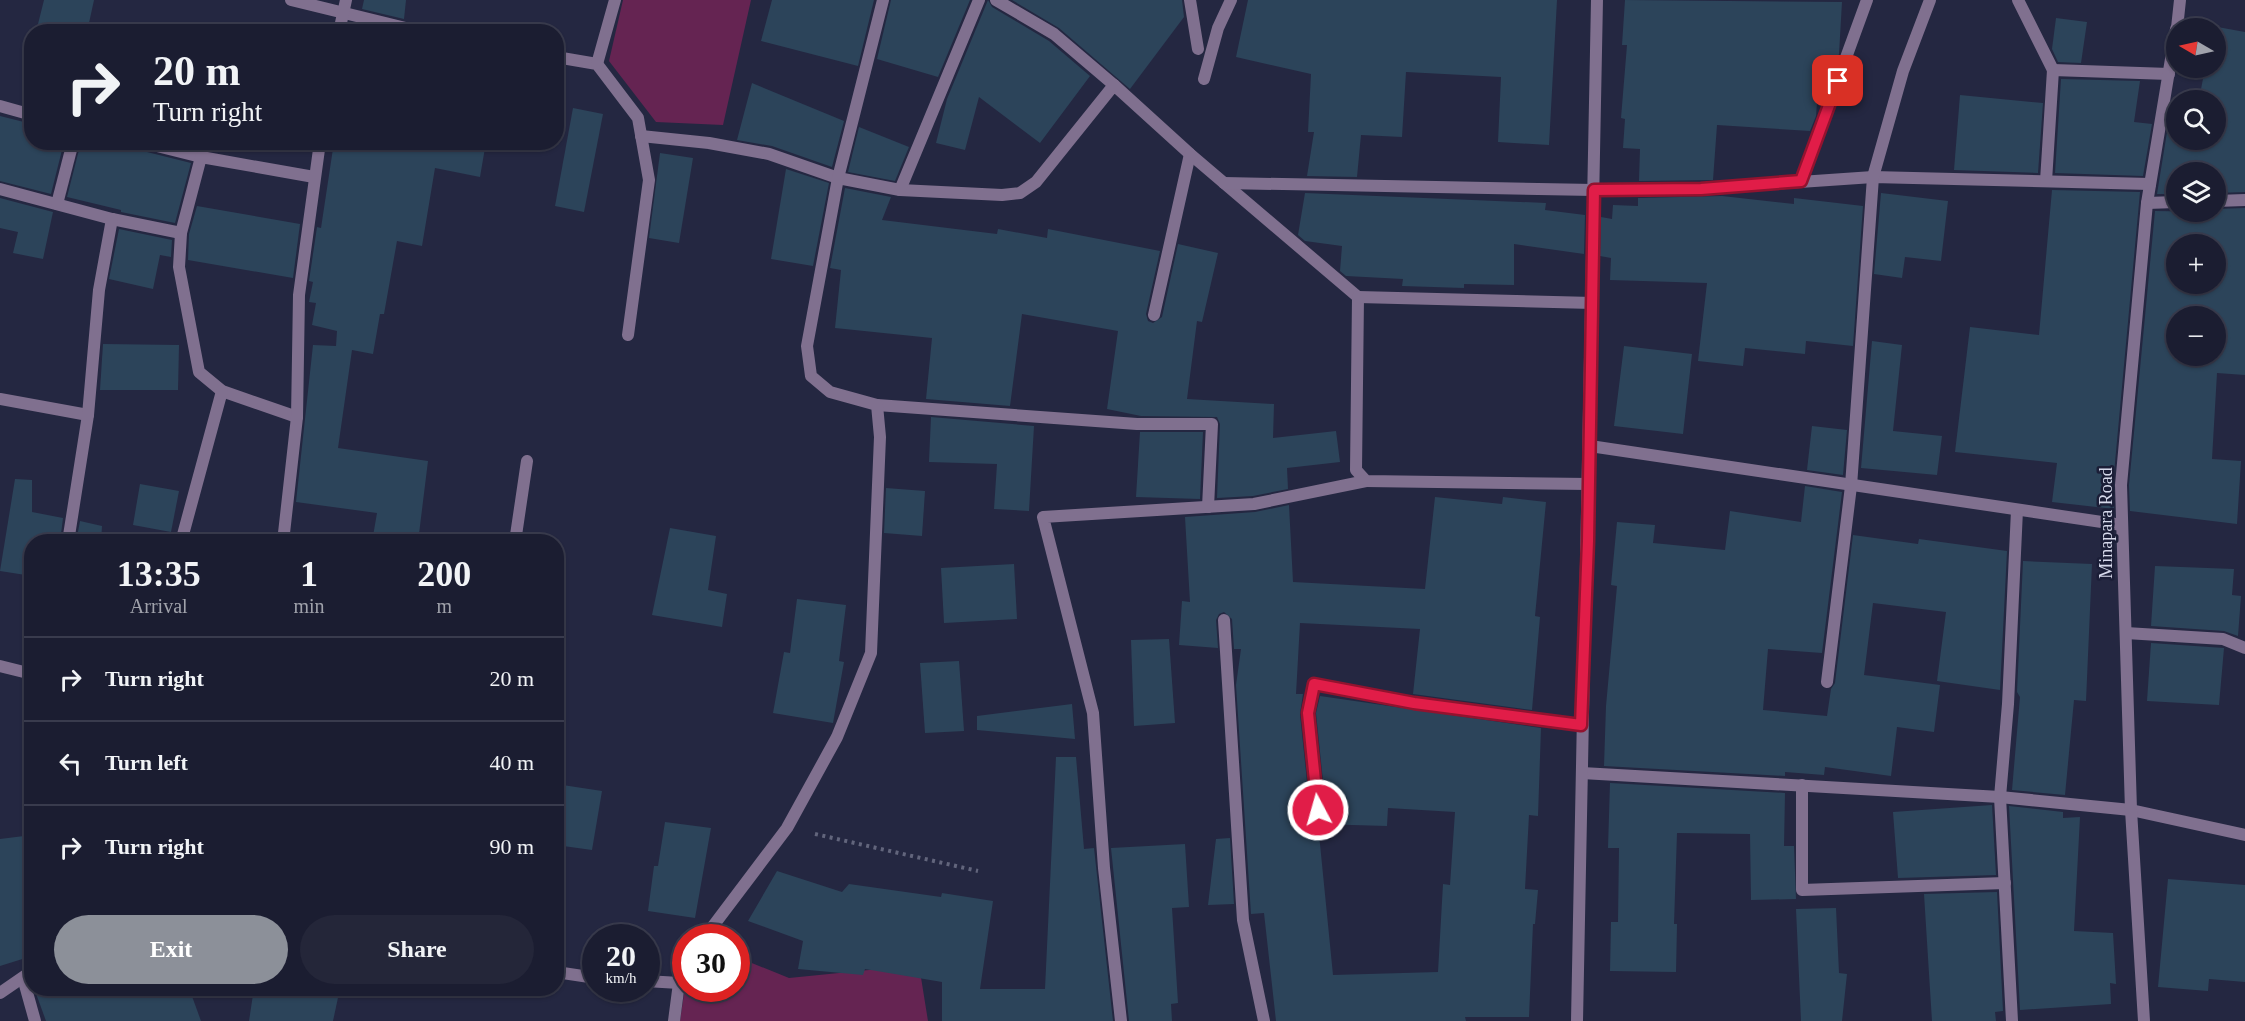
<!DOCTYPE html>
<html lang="en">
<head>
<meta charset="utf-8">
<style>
  body { margin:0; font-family:Georgia,serif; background:#242639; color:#f1f3f6; height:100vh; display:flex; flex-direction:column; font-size:22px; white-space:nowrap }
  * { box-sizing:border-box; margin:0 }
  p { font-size:20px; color:#a0a2ab }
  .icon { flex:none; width:33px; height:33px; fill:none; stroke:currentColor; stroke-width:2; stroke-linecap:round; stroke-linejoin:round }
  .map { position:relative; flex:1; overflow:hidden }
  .details { position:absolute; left:24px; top:534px; width:540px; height:462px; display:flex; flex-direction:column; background:#1b1d31; border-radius:24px; box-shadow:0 2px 4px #0004,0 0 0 2px #393b4d }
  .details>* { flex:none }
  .hud { position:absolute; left:24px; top:24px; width:540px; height:126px; border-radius:24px; box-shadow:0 2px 4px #0004,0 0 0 2px #393b4d; background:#1b1d31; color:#f1f3f6; overflow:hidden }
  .needle { width:39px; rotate:279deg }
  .buttons { position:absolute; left:2166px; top:18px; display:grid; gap:12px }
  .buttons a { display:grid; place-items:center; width:60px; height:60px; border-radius:50%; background:#1b1d31; box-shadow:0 2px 4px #0004,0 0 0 2px #393b4d; font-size:30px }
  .speed { position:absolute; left:582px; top:924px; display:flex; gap:12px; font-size:30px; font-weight:700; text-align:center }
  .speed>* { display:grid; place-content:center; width:78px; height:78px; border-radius:50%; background:#1b1d31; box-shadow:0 2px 4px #0004,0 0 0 2px #393b4d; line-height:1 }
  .speed small { font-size:15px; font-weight:400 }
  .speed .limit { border:9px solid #d22; background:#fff; color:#111 }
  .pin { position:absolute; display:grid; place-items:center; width:51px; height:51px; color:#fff; margin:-26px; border-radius:12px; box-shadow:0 3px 9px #0006 }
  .me { position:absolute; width:66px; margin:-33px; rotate:354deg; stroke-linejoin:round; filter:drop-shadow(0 0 4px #0008) }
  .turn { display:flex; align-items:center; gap:21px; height:126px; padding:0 30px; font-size:27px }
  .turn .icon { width:78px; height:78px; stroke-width:2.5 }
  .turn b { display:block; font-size:42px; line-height:51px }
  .eta { display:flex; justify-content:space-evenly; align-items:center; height:102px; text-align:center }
  .eta b { font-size:36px; font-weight:800; line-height:42px }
  .primary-button { display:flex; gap:12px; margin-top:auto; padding:12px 30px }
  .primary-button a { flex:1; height:69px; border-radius:36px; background:#8c9099; color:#fff; font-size:24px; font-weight:800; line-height:69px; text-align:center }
  .primary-button a+a { background:#242639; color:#f1f3f6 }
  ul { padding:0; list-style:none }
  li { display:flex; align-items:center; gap:18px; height:84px; padding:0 30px; border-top:2px solid #393b4d }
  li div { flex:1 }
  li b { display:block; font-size:22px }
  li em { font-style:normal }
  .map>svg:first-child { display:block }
</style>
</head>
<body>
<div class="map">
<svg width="2245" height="1021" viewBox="0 0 2245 1021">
  <rect width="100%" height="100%" fill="#242741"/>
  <g fill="#652452">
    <path d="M 623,0 L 751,0 L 723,125 L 656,122 L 609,61 Z"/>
    <path d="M 737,957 L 789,978 L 919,965 L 928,1021 L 680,1021 L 685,987 L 736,988 Z"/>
  </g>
  <g fill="#2c445a" fill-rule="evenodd">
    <path d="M 44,0 L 94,0 L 87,32 L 36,32 Z"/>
    <path d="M 364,0 L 406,0 L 404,19 L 362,9 Z"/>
    <path d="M 772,0 L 874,0 L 858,66 L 761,41 Z"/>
    <path d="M 891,0 L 970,0 L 938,77 L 877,59 Z"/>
    <path d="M 988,0 L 992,7 L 1049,41 L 1090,76 L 1040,143 L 979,97 L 965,150 L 936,143 L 947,99 Z"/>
    <path d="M 1012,0 L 1182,0 L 1184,17 L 1130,89 L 1059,28 Z"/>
    <path d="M 1248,0 L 1557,0 L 1549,145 L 1498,142 L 1501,77 L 1406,72 L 1402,137 L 1361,135 L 1357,177 L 1307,176 L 1314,132 L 1308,132 L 1311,74 L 1236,57 Z"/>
    <path d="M 1625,0 L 1842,2 L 1839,54 L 1836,62 L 1820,61 L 1816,116 L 1810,131 L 1717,125 L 1713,180 L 1639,181 L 1640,149 L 1623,148 L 1625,119 L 1621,118 L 1627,45 L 1622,45 Z"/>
    <path d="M 2056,18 L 2087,22 L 2081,63 L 2058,62 L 2052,49 Z"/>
    <path d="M 358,25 L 385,32 L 357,32 Z"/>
    <path d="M 2212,26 L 2245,32 L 2245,192 L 2216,193 L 2216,172 L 2176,172 L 2176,194 L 2157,194 L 2168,126 L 2176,127 L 2176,140 L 2216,140 L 2216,100 L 2199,100 L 2205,68 L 2216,68 L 2216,28 L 2211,28 Z"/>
    <path d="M 2061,79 L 2140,81 L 2134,122 L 2152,124 L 2143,176 L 2055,173 Z"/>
    <path d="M 752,83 L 844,121 L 832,167 L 772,146 L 737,140 Z"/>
    <path d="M 1960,95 L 2043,103 L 2038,173 L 1954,170 Z"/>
    <path d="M 573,108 L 603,114 L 584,212 L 555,206 Z"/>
    <path d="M 0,116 L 32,124 L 32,142 L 64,142 L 51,194 L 0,181 Z"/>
    <path d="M 859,127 L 909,147 L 895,181 L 848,172 Z"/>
    <path d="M 81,142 L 133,142 L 139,150 L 191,163 L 175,223 L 121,212 L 121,210 L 67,197 Z"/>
    <path d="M 334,142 L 486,142 L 480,177 L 435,168 L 422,246 L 397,241 L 384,314 L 380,314 L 373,354 L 352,350 L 338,448 L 428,461 L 418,542 L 372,542 L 377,513 L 296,502 L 313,345 L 336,346 L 337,331 L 312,325 L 316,303 L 309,302 L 313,282 L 309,281 L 317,227 L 321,228 Z"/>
    <path d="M 660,153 L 693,158 L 679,243 L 649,238 Z"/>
    <path d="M 786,169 L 829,183 L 813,266 L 771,259 Z"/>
    <path d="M 845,188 L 891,197 L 882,220 L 997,234 L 998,229 L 1047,238 L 1048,229 L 1160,251 L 1146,314 L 1148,321 L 1153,323 L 1162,317 L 1178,244 L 1218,253 L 1202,322 L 1197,321 L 1187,399 L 1274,404 L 1273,438 L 1336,431 L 1340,462 L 1287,468 L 1288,489 L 1253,496 L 1217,498 L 1220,424 L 1217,417 L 1141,416 L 1107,409 L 1118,331 L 1022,314 L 1010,406 L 926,399 L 932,338 L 835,328 L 841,270 L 830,268 Z"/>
    <path d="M 2052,190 L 2140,192 L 2113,484 L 2114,509 L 2052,502 L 2057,463 L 1955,452 L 1970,327 L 2039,335 Z"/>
    <path d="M 1305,193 L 1546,203 L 1545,210 L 1585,215 L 1584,254 L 1514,244 L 1514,285 L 1464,284 L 1464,288 L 1402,286 L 1403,279 L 1346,276 L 1340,271 L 1342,246 L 1305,241 L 1298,235 Z"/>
    <path d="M 1881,193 L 1948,201 L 1941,261 L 1905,257 L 1902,278 L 1874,274 Z"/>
    <path d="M 1722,196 L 1794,204 L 1794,198 L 1863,206 L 1853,346 L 1806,341 L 1805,354 L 1745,348 L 1743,366 L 1698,361 L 1707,283 L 1610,280 L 1611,258 L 1600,256 L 1601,217 L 1612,219 L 1613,205 L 1638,206 L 1638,198 Z"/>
    <path d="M 0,198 L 53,212 L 43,259 L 13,253 L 18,232 L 0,228 Z"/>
    <path d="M 197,206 L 300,224 L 293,278 L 188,260 L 189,234 Z"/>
    <path d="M 2245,208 L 2245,375 L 2217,373 L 2212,459 L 2241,461 L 2237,524 L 2130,511 L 2129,485 L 2155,211 L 2216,212 L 2216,209 ZM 2176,244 L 2216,244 L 2216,284 L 2176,284 ZM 2176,316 L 2216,316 L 2216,356 L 2176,356 Z"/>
    <path d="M 119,229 L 172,240 L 171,257 L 160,255 L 153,289 L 109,279 Z"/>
    <path d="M 1872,341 L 1902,345 L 1893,431 L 1942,436 L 1937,475 L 1861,468 Z"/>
    <path d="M 103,344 L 179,345 L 178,390 L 100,390 Z"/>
    <path d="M 1624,346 L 1692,354 L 1683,434 L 1614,426 Z"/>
    <path d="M 931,417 L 1034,426 L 1029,511 L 994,509 L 997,464 L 929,462 Z"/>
    <path d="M 1812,426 L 1847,430 L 1843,475 L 1807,470 Z"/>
    <path d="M 1140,432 L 1203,432 L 1200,499 L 1136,497 Z"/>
    <path d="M 15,479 L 32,480 L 32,512 L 63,518 L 60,542 L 32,542 L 32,576 L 0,571 Z"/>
    <path d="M 140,484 L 179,491 L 171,532 L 133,525 Z"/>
    <path d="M 1805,486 L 1842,492 L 1822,653 L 1768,649 L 1763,710 L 1827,716 L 1831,689 L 1835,683 L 1853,535 L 1918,544 L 1919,539 L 2007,551 L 2000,690 L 1937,681 L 1946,612 L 1873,603 L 1864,675 L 1940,685 L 1934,732 L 1897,727 L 1891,776 L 1825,767 L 1824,775 L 1785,772 L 1785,776 L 1604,766 L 1606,706 L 1617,586 L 1611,585 L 1617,522 L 1655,525 L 1653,543 L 1725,550 L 1730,511 L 1801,522 Z"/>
    <path d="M 886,488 L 925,491 L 922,536 L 884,533 Z"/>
    <path d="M 1435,497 L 1502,504 L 1503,497 L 1546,502 L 1535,616 L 1540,617 L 1532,710 L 1413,694 L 1420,629 L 1300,623 L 1296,694 L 1303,694 L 1300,714 L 1310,811 L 1318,818 L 1323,816 L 1326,810 L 1316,713 L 1320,696 L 1541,728 L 1538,816 L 1529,815 L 1525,889 L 1538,890 L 1535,924 L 1533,924 L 1529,1017 L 1465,1017 L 1466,1021 L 1276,1021 L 1264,913 L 1251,914 L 1236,685 L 1241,649 L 1234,649 L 1232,619 L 1224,612 L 1219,614 L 1216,620 L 1218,648 L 1179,645 L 1182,601 L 1190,602 L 1185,517 L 1255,512 L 1289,505 L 1293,582 L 1425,589 ZM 1388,808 L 1455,812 L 1450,885 L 1443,884 L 1438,972 L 1333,975 L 1318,824 L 1387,826 Z"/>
    <path d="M 80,521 L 102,526 L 101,542 L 76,542 Z"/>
    <path d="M 670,528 L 716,536 L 708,590 L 727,594 L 722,627 L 652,615 Z"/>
    <path d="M 2023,561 L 2092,564 L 2086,701 L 2074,700 L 2065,795 L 2012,790 L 2020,697 L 2017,692 Z"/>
    <path d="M 1014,564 L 1017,619 L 944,623 L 941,568 Z"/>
    <path d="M 2155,566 L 2234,569 L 2232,595 L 2241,596 L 2238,636 L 2224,631 L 2151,626 Z"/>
    <path d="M 797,599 L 846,605 L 839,661 L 844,662 L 833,723 L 773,713 L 784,652 L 790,653 Z"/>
    <path d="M 1169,639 L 1175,723 L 1134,726 L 1131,640 Z"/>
    <path d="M 2151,643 L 2224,648 L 2219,705 L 2147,701 Z"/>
    <path d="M 959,661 L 964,731 L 925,733 L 920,663 Z"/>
    <path d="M 1072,704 L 1075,739 L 977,730 L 977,716 Z"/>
    <path d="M 1056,757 L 1076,757 L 1084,849 L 1094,848 L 1113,1021 L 942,1021 L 942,982 L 865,969 L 863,975 L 798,969 L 803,941 L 748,921 L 777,871 L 842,892 L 849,884 L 941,897 L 942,893 L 993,901 L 980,989 L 1045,989 Z"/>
    <path d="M 1610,783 L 1785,793 L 1784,846 L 1794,846 L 1796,899 L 1751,900 L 1750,834 L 1677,833 L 1674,924 L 1677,924 L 1676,972 L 1610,971 L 1611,922 L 1618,922 L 1619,848 L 1608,848 Z"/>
    <path d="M 556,784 L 602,791 L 592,850 L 556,845 Z"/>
    <path d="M 1992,805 L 1996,875 L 1898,878 L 1893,812 Z"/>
    <path d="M 2009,806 L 2063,812 L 2063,818 L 2080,817 L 2074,931 L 2113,933 L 2116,984 L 2110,983 L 2111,1004 L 2020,1010 Z"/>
    <path d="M 665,822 L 711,828 L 695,918 L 648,911 L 654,866 L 658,866 Z"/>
    <path d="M 32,835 L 32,956 L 0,966 L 0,839 Z"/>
    <path d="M 1230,838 L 1234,904 L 1208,905 L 1216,839 Z"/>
    <path d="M 1185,844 L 1189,907 L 1172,908 L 1178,1003 L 1171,1004 L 1172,1021 L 1129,1021 L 1111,848 Z"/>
    <path d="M 2168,879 L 2245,885 L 2245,982 L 2209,979 L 2208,991 L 2158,987 Z"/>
    <path d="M 1997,892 L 2003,1011 L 1995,1012 L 1996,1021 L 1932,1021 L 1924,894 Z"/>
    <path d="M 1836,908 L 1839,973 L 1847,974 L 1842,1021 L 1801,1021 L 1796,909 Z"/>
    <path d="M 34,988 L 189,988 L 201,1021 L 46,1021 Z"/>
    <path d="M 254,988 L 316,988 L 339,993 L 333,1021 L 249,1021 Z"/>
  </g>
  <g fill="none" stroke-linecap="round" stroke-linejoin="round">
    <path stroke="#62657c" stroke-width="4" stroke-dasharray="3 4.5" stroke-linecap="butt" d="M 815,834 L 978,871"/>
    <g stroke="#80708f" stroke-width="12">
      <path d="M 291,0 L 422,32"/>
      <path d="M 996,0 L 1054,34 L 1114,85"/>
      <path d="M 1190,0 L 1198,49"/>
      <path d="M 339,32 L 346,0"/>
      <path d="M 556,57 L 597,64 L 638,118 L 649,180 L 628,335"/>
      <path d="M 597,64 L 615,0"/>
      <path d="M 1204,79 L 1218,28 L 1231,0"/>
      <path d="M 0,106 L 32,115"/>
      <path d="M 641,136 L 709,143 L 769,154 L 838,178 L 900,190 L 1002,195 L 1020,193 L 1036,182 L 1114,85 L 1190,154 L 1358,297 L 1356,470 L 1366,481 L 1589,484"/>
      <path d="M 141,142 L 201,157"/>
      <path d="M 1224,183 L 1594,190 L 1700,189 L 1873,177 L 2150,184"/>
      <path d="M 0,189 L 112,219 L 181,233"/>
      <path d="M 900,190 L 979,0"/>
      <path d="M 2216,201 L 2245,200"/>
      <path d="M 2147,203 L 2176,202"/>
      <path d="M 57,204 L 73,142"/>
      <path d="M 1358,297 L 1593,303"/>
      <path d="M 1154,315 L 1190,154"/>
      <path d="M 0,399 L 88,415"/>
      <path d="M 877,405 L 1137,424 L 1212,424 L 1208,507"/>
      <path d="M 297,417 L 222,391 L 199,372 L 179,267 L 181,233 L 201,157 L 314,177"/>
      <path d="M 68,542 L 88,415 L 99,290 L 112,219"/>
      <path d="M 181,542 L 222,391"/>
      <path d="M 283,542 L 297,417 L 299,295 L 320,142"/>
      <path d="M 515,542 L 527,461"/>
      <path d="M 1224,620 L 1243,920 L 1264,1021"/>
      <path d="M 2126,633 L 2223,639 L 2245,648"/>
      <path d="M 0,666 L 32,674"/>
      <path d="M 1827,682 L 1851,486 L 1873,177 L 1903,71 L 1930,0"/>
      <path d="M 1582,773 L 2000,797 L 2131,810"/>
      <path d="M 1802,785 L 1802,890 L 2005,883"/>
      <path d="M 704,938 L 787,828 L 837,737 L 871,653 L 880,437 L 877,405 L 830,392 L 811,376 L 807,346 L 838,178 L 883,0"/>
      <path d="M 556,972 L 596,978"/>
      <path d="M 646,981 L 679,983"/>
      <path d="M 0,993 L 32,971"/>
      <path d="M 674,1021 L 679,983 L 686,972"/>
      <path d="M 1121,1021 L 1104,868 L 1093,713 L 1043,517 L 1254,504 L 1366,481"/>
      <path d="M 2012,1021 L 2000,797 L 2008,704 L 2017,510"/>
    </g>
    <g stroke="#80708f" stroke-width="12">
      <path d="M 2018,0 L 2053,70"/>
      <path d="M 2177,28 L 2180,0"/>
      <path d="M 1801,181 L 1867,0"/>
      <path d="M 2046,181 L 2053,70 L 2169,74"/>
      <path d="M 1590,446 L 2122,525"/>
      <path d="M 1318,810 L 1308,713 L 1314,684 L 1414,703 L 1581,725"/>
      <path d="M 2131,810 L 2245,835"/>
      <path d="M 23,978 L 35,1021"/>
      <path d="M 1577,1021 L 1597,0"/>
      <path d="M 2144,1021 L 2131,810 L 2121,485 L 2147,203 L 2176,29"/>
    </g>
  </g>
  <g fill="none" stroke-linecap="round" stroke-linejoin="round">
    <defs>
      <path id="route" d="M 1318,810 L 1308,713 L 1314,684 L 1414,703 L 1581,725 L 1588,541 L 1594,190 L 1701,189 L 1801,181 L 1838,81"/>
    </defs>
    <use href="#route" stroke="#92132f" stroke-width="15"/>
    <use href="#route" stroke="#e11d48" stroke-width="10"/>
  </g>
  <g text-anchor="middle" stroke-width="5" stroke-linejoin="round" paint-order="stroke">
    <g font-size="18" fill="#d6d9eb" stroke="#1b1e37">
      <text transform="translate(2106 523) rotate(-90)" y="6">Minapara Road</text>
    </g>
  </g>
</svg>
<div class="buttons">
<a><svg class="needle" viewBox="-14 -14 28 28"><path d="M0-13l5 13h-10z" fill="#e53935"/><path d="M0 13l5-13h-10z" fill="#a0a2ab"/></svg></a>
<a><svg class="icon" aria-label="search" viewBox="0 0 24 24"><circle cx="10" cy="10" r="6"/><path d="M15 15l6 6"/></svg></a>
<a><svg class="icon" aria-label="layers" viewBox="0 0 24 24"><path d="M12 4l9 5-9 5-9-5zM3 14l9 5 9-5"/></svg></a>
<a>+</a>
<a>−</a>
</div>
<div class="speed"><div>20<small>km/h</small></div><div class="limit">30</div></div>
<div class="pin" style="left:1838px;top:81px;background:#d93025"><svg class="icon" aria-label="arrive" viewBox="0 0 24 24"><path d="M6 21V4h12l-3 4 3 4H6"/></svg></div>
<svg class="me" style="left:1318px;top:810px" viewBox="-20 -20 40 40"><circle r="17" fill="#e11d48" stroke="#fff" stroke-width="3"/><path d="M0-11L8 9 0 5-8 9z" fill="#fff"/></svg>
<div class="hud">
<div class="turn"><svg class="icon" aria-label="right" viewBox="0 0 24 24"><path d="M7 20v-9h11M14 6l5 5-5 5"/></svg><div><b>20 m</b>Turn right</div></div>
</div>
<section class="details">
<div class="eta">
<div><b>13:35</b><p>Arrival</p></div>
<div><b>1</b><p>min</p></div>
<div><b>200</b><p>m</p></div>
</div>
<ul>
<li><svg class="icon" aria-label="right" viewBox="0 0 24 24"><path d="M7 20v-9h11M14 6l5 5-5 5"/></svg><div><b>Turn right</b></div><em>20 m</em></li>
<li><svg class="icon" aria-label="left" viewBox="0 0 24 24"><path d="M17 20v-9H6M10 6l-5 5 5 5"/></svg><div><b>Turn left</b></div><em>40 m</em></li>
<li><svg class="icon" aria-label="right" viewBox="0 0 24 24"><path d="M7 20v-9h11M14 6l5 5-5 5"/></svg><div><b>Turn right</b></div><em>90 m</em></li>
</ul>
<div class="primary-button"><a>Exit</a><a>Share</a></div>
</section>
</div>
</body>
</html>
